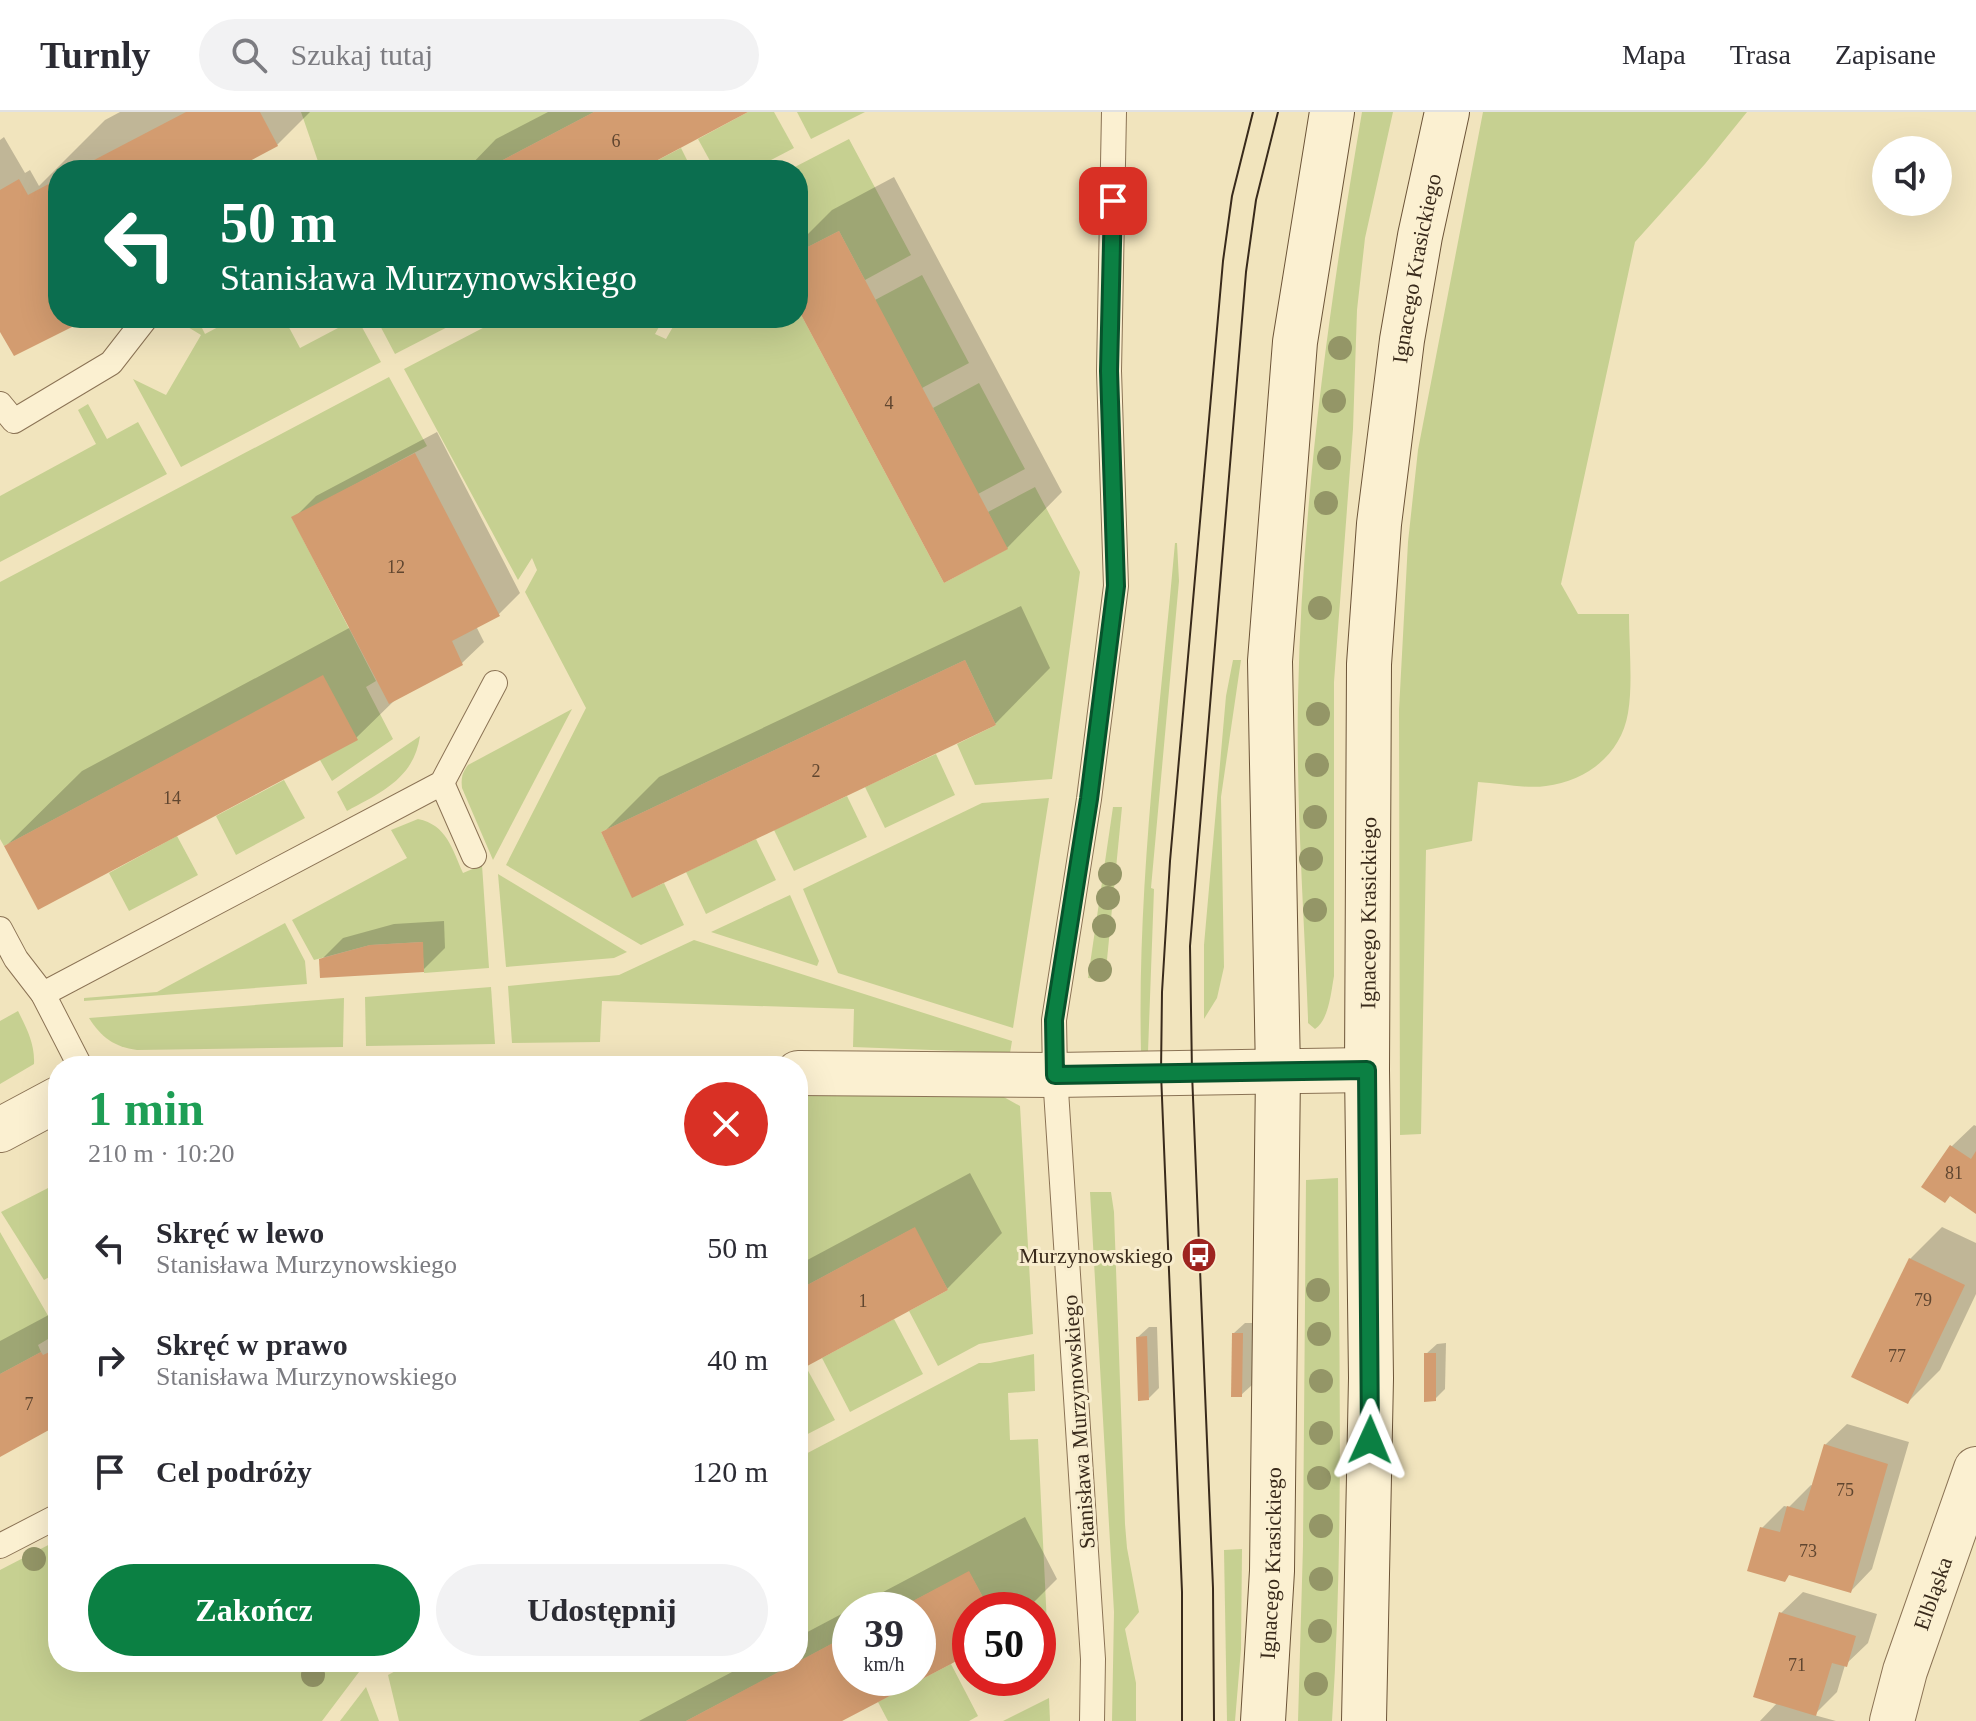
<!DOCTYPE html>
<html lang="pl">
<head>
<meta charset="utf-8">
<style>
  body { margin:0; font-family:Georgia,serif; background:#f2f2f3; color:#2b2b33; height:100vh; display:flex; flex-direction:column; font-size:30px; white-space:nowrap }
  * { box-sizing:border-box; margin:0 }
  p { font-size:26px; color:#7c7c81 }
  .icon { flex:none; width:44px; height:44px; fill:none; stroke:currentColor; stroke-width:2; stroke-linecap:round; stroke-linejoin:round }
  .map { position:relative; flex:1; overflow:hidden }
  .panel { position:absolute; left:48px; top:944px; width:760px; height:616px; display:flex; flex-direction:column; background:#fff; border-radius:32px; box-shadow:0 8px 32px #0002 }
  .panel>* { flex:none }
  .banner { position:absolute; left:48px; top:48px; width:760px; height:168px; border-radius:32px; box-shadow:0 8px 32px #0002; background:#0b6e4f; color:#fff; overflow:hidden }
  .fabs { position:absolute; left:1872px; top:24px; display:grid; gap:16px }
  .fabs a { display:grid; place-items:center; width:80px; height:80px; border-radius:50%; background:#fff; box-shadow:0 8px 32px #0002; font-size:40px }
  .speed { position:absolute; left:832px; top:1480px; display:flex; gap:16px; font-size:40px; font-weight:700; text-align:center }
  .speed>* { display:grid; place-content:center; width:104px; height:104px; border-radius:50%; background:#fff; box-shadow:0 8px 32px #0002; line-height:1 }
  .speed small { font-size:20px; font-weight:400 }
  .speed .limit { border:12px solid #d22; background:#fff; color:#111 }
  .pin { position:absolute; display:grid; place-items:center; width:68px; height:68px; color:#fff; margin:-34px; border-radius:16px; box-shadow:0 4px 12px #0006 }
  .me { position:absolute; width:88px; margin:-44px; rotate:1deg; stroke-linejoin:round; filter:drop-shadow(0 0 6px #0008) }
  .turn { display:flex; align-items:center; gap:28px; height:168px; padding:0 40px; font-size:36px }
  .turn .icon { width:104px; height:104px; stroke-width:2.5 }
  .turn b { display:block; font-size:56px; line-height:68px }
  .round { display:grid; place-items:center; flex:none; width:84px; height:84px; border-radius:42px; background:#f2f2f3 }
  .summary { display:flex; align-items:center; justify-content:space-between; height:136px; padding:0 40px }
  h1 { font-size:48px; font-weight:700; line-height:60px; color:#1e9e55 }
  .action { display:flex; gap:16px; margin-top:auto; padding:16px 40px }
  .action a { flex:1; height:92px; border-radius:48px; background:#0b8043; color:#fff; font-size:32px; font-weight:700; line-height:92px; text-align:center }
  .action a+a { background:#f2f2f3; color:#2b2b33 }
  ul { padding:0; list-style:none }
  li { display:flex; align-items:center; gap:24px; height:112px; padding:0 40px }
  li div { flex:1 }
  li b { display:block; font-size:30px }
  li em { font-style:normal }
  header { display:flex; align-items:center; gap:48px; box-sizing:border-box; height:112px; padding:0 40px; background:#fff; border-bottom:2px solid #e1e1e2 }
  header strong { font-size:38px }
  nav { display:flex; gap:44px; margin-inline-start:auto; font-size:28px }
  .search { width:560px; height:72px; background:#f2f2f3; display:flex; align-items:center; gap:20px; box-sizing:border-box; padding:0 28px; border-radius:44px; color:#7c7c81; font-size:30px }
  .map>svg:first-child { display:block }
</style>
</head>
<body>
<header>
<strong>Turnly</strong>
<div class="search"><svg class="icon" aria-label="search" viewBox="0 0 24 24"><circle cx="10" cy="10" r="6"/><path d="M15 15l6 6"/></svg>Szukaj tutaj</div>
<nav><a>Mapa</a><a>Trasa</a><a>Zapisane</a></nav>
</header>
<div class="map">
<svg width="1976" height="1609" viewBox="0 0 1976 1609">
  <rect width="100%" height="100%" fill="#f1e4bd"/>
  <g fill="#c6d091">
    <path d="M 301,0 L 594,0 L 484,58 L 321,58 Z"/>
    <path d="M 748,0 L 774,0 L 794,36 L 752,58 L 715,58 L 698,27 Z"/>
    <path d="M 797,0 L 865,0 L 811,27 Z"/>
    <path d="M 1362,0 L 1393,0 L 1365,126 L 1357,198 L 1353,317 L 1334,570 L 1334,864 C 1331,880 1329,908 1315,917 L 1308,911 L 1308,906 C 1304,800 1296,692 1298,585 C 1302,389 1329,193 1362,0 Z"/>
    <path d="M 1483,0 L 1747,0 L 1705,52 L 1635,130 L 1561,472 L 1578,502 L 1629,502 C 1629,532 1633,573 1628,601 C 1621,643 1586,669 1546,674 C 1525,677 1500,671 1478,670 L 1472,729 L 1426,738 L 1421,1022 L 1400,1023 L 1399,598 L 1408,430 L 1418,338 Z"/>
    <path d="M 849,27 L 911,143 L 865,168 L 839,119 L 798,140 L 798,58 L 789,58 Z"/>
    <path d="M 681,36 L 692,58 L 639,58 Z"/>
    <path d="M 922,163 L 969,251 L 922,276 L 875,188 Z"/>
    <path d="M 798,197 L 944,471 L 1007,437 L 988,400 L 1035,375 L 1080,460 L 1052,667 L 975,673 L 957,632 L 996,613 L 965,548 L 601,720 L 632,785 L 664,771 L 684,813 L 641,833 L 506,753 L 586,596 L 525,480 L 537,458 L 532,446 L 518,468 L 404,257 L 502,206 L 664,206 L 655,222 L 666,227 L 678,206 L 798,206 Z"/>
    <path d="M 173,206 L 197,206 L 205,222 L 235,206 L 284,206 L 300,236 L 357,206 L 381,250 L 181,355 L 133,267 L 166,283 L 201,223 Z"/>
    <path d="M 376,206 L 465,206 L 395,242 Z"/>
    <path d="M 389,265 L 427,334 L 292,406 L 376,569 L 366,575 L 393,627 L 332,669 L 320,648 L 323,564 L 4,734 L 0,727 L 0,470 Z"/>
    <path d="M 979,271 L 1025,357 L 978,382 L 933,296 Z"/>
    <path d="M 88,292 L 107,327 L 138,310 L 167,362 L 0,450 L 0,384 L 96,332 L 78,298 Z"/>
    <path d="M 1175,431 L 1177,431 L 1179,469 L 1151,776 L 1154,777 L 1148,940 L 1141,940 C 1137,770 1160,600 1175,431 Z"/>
    <path d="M 1233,548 L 1241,548 L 1221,685 L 1224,855 L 1217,886 L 1204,907 L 1204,833 L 1226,584 Z"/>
    <path d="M 572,597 L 493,748 L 462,676 C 461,666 462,661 468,653 Z"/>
    <path d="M 420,624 C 414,666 382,680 347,699 L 337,680 Z"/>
    <path d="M 936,642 L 955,683 L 885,716 L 865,675 Z"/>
    <path d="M 284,668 L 305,706 L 236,743 L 216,704 Z"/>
    <path d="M 847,684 L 867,725 L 794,759 L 774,718 Z"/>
    <path d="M 1049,686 L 1013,916 L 838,861 L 803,777 L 982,691 Z"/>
    <path d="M 1113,695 L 1122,695 L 1105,868 L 1088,866 Z"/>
    <path d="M 418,707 C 447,713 452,737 463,761 L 482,753 L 489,856 L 424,861 L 422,830 L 370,833 L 314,848 L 292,808 L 407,746 L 391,718 Z"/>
    <path d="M 177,724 L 198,763 L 129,799 L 109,761 Z"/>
    <path d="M 756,727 L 776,768 L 706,802 L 686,760 Z"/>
    <path d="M 498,762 L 627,840 L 614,846 L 506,855 Z"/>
    <path d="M 790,783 L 819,849 L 817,854 L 711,820 Z"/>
    <path d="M 285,811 L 305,849 L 307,872 L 84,889 L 84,886 L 157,880 Z"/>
    <path d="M 694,828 L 1012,929 L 1010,941 L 853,935 L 854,897 L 602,889 L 600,930 L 512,931 L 508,874 L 619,863 Z"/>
    <path d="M 491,875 L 495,932 L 366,934 L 365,885 Z"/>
    <path d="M 344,886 L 343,935 L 137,938 C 114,935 101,925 89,906 Z"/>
    <path d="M 18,899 C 27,917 35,932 34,952 L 0,972 L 0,909 Z"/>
    <path d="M 798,979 L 1002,984 L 1020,994 L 1033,1222 L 979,1232 L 938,1254 L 909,1199 L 948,1178 L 914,1116 L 798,1178 Z"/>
    <path d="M 1338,1066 C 1339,1247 1344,1428 1332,1609 L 1298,1609 L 1303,1434 L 1306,1068 Z"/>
    <path d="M 52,1074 L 58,1086 L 58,1160 L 44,1168 L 1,1100 Z"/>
    <path d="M 1090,1080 L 1111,1080 L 1114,1100 L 1125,1412 L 1127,1436 L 1139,1500 L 1125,1517 L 1136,1571 L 1136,1609 L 1112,1609 L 1114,1500 Z"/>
    <path d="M 0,1120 L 58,1221 L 38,1233 L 41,1240 L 0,1262 Z"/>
    <path d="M 894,1207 L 923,1262 L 850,1300 L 822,1246 Z"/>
    <path d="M 1034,1242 L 1035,1279 L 1008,1281 L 1010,1328 L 1038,1327 L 1047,1513 L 1038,1517 L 1038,1498 L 990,1498 L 969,1460 L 896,1498 L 850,1498 L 850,1522 L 798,1550 L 798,1346 L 979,1251 L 990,1251 Z"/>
    <path d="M 806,1255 L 835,1308 L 798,1327 L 798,1259 Z"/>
    <path d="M 58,1428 L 58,1550 L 360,1550 L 362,1556 L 322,1609 L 0,1609 L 0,1458 Z"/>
    <path d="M 1242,1437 L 1241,1537 L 1235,1609 L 1227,1609 L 1224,1438 Z"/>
    <path d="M 412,1550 L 798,1550 L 686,1609 L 399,1609 L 388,1563 Z"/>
    <path d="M 951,1552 L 978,1604 L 969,1609 L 888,1609 L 878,1590 Z"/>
    <path d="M 366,1575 L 379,1609 L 340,1609 Z"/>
    <path d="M 1049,1586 L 1050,1609 L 1003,1609 Z"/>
  </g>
  <g fill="#0003" fill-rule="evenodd">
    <path d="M 120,0 L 310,0 L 277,33 L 228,58 L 58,58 L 58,206 L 86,206 L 0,216 L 0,28 L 4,25 L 25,61 L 30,58 L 39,74 L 105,8 Z"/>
    <path d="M 548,0 L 744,0 L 635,58 L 466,58 L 496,27 Z"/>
    <path d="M 894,65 L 1062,380 L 1007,436 L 798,193 L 798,132 L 832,98 Z"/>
    <path d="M 437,320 L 520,481 L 499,502 L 476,514 L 484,530 L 462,551 L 398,585 L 356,626 L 6,734 L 82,659 L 351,515 L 294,406 L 316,384 Z"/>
    <path d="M 1021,494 L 1050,556 L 995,612 L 603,721 L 659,665 Z"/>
    <path d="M 444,809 L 445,836 L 423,858 L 321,848 L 343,826 L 394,812 Z"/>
    <path d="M 1974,1013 L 1976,1014 L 1976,1100 L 1951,1083 L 1924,1074 L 1952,1034 Z"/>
    <path d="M 970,1061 L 1002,1121 L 947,1177 L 798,1256 L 798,1153 Z"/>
    <path d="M 1942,1115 L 1976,1131 L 1976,1182 L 1940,1258 L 1908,1290 L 1910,1147 Z"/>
    <path d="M 58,1198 L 58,1311 L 0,1342 L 0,1229 Z"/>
    <path d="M 1245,1211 L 1253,1211 L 1252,1273 L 1241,1283 L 1234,1221 Z"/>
    <path d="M 1149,1215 L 1157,1215 L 1159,1276 L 1149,1286 L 1138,1225 Z"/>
    <path d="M 1446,1231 L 1445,1277 L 1435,1287 L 1426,1242 L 1437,1232 Z"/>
    <path d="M 1847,1312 L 1909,1330 L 1872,1457 L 1851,1479 L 1762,1416 L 1784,1394 L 1789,1395 L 1811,1373 L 1814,1374 L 1825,1333 Z"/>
    <path d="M 1025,1405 L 1057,1467 L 1026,1498 L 970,1498 L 970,1539 L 837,1609 L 639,1609 L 751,1550 L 798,1550 L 798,1525 ZM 850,1498 L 918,1498 L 918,1566 L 850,1566 Z"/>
    <path d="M 1803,1480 L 1877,1502 L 1868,1531 L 1845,1553 L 1837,1580 L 1814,1603 L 1836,1609 L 1760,1609 L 1778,1590 L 1781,1501 Z"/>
  </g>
  <g fill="#d39c70">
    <path d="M 186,0 L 260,0 L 278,34 L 233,58 L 75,58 Z"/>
    <path d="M 594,0 L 748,0 L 639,58 L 484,58 Z"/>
    <path d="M 19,67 L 28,83 L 58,67 L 58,206 L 90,206 L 14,244 L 0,220 L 0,78 Z"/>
    <path d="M 839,119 L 1008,437 L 944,471 L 798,197 L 798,140 Z"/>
    <path d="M 415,341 L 500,504 L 452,529 L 463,553 L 389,592 L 291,405 Z"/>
    <path d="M 965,548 L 996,613 L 632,786 L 601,720 Z"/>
    <path d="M 323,563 L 358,628 L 38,798 L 4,734 Z"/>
    <path d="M 423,830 L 424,860 L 320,866 L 319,847 L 370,833 Z"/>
    <path d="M 1950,1033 L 1971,1047 L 1976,1039 L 1976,1102 L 1950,1084 L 1945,1091 L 1921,1075 Z"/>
    <path d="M 915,1115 L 948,1178 L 798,1259 L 798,1178 Z"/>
    <path d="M 1909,1146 L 1965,1173 L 1908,1292 L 1851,1265 Z"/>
    <path d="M 58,1172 L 58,1195 L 48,1178 Z"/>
    <path d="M 1232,1221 L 1243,1221 L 1242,1285 L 1231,1285 Z"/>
    <path d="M 1147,1224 L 1149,1288 L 1138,1289 L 1136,1225 Z"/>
    <path d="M 58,1236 L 58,1313 L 0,1345 L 0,1262 L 41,1240 L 43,1243 Z"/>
    <path d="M 1424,1241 L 1436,1241 L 1436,1289 L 1424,1290 Z"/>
    <path d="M 1824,1332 L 1888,1352 L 1851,1481 L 1789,1463 L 1785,1470 L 1747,1459 L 1760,1415 L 1780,1420 L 1787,1394 L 1804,1399 Z"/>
    <path d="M 969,1459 L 990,1498 L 970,1498 L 970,1541 L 951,1552 L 842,1609 L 686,1609 L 850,1522 L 850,1566 L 918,1566 L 918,1498 L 896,1498 Z"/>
    <path d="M 1779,1500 L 1856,1524 L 1847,1555 L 1832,1551 L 1816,1604 L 1753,1585 Z"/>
  </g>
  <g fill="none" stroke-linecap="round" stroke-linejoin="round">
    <defs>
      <g id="lane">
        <path d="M 0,292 L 14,309 L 111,251 L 146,206"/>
        <path d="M 442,671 L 474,744"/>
        <path d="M 0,817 L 16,847 L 43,882 L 80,954"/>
        <path d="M 43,882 L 442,671 L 495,571"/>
        <path d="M 0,1434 L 58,1404"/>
        <path d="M 1092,1609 L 1093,1547 L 1055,963 L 1054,908 L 1089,687 L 1116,474 L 1109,259 L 1114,0"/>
      </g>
      <g id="street">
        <path d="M 798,961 L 1055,963 L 1367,958"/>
        <path d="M 0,1018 L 58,987"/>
        <path id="s1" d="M 1892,1609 L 1905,1559 L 1976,1357"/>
      </g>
      <g id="secondary">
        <path id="s2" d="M 1263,1609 L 1272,1459 L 1278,960 L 1270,549 L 1295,230 L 1332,0"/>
        <path id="s3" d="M 1364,1609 L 1371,1266 L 1367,958 L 1369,552 L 1379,412 L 1402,228 L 1420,124 L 1447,0"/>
      </g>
    </defs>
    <use href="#lane" stroke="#8b7355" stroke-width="26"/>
    <use href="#street" stroke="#8b7355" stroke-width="46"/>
    <use href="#secondary" stroke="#6c5438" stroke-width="46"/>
    <use href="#lane" stroke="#fbf0d1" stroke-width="24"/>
    <use href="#street" stroke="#fbf0d1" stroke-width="44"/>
    <use href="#secondary" stroke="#fbf0d1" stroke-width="44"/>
    <g stroke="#392a1b" stroke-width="2">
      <path d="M 1182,1609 L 1182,1480 L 1161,961 L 1162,880 L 1170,749 L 1223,149 L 1232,84 L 1253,0"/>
      <path d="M 1214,1609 L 1213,1476 L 1192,961 L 1190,834 L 1246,160 L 1256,88 L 1278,0"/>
    </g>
  </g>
  <g fill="#949667">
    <circle cx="1340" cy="236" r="12"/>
    <circle cx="1334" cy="289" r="12"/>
    <circle cx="1329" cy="346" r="12"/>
    <circle cx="1326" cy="391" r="12"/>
    <circle cx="1320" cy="496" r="12"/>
    <circle cx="1318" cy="602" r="12"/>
    <circle cx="1317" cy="653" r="12"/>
    <circle cx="1315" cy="705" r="12"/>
    <circle cx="1311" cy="747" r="12"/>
    <circle cx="1110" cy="762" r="12"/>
    <circle cx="1108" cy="786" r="12"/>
    <circle cx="1315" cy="798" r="12"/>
    <circle cx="1104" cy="814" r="12"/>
    <circle cx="1100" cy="858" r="12"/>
    <circle cx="1318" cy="1178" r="12"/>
    <circle cx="1319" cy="1222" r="12"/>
    <circle cx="1321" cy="1269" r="12"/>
    <circle cx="1321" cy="1321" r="12"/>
    <circle cx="1319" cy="1366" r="12"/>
    <circle cx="1321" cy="1414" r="12"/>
    <circle cx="34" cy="1447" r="12"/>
    <circle cx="1321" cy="1467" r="12"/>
    <circle cx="1320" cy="1519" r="12"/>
    <circle cx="313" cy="1563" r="12"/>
    <circle cx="1316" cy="1572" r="12"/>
  </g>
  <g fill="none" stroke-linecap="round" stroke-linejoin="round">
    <defs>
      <path id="route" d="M 1113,89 L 1109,259 L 1116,474 L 1089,687 L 1054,908 L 1055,963 L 1367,958 L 1370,1328"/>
    </defs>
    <use href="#route" stroke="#07532c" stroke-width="20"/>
    <use href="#route" stroke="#0b8043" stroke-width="14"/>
  </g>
  <defs>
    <symbol id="bus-disc" viewBox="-11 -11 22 22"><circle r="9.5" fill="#9e2420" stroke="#f8edce"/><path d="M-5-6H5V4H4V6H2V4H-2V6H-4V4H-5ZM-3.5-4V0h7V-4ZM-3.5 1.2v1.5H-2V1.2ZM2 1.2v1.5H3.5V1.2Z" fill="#fff"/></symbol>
  </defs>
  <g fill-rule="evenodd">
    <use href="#bus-disc" x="1179" y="1123" width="40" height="40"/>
  </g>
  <g text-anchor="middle" stroke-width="6" stroke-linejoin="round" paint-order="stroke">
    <g font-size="18" fill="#604630">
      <text x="616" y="35">6</text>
      <text x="889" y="297">4</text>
      <text x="396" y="461">12</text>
      <text x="816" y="665">2</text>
      <text x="172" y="692">14</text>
      <text x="1954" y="1067">81</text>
      <text x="1923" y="1194">79</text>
      <text x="863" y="1195">1</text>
      <text x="1897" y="1250">77</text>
      <text x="29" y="1298">7</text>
      <text x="1845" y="1384">75</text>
      <text x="1808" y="1445">73</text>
      <text x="1797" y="1559">71</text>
    </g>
    <g font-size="22" fill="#392a1b" stroke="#f8edce">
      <text dy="8" stroke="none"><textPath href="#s3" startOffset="1456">Ignacego Krasickiego</textPath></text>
      <text dy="8" stroke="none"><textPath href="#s3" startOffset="808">Ignacego Krasickiego</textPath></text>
      <text transform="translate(1078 1310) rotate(-94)" y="8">Stanisława Murzynowskiego</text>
      <text dy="8" stroke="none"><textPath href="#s2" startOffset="158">Ignacego Krasickiego</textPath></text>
      <text dy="8" stroke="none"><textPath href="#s1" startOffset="134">Elbląska</textPath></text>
    </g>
    <g font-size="22" fill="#392a1b" stroke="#f8edce" text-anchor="end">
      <text x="1173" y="1151">Murzynowskiego</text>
    </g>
  </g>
</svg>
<div class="fabs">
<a><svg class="icon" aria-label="sound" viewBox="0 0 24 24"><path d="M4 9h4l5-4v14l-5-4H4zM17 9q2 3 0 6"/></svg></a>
</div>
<div class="speed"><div>39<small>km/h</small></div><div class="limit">50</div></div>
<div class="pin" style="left:1113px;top:89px;background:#d93025"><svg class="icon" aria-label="arrive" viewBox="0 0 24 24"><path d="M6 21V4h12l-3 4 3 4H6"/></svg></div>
<svg class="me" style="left:1370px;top:1328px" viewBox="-20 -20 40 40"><path d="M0-17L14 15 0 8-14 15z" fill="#0b8043" stroke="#fff" stroke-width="4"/></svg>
<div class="banner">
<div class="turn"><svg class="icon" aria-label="left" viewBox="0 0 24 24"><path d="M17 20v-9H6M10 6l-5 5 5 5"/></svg><div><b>50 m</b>Stanisława Murzynowskiego</div></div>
</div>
<section class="panel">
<div class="summary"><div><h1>1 min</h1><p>210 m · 10:20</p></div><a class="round" style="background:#d93025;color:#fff"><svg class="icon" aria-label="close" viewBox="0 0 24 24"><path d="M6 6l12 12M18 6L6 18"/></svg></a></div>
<ul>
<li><svg class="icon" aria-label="left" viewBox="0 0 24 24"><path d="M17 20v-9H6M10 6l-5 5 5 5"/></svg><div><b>Skręć w lewo</b><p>Stanisława Murzynowskiego</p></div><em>50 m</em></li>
<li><svg class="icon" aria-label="right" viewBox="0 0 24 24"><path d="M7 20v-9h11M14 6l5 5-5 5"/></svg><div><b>Skręć w prawo</b><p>Stanisława Murzynowskiego</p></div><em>40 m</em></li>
<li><svg class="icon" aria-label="arrive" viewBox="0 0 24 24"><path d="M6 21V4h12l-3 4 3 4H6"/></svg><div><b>Cel podróży</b></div><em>120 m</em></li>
</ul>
<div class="action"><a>Zakończ</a><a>Udostępnij</a></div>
</section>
</div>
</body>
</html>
